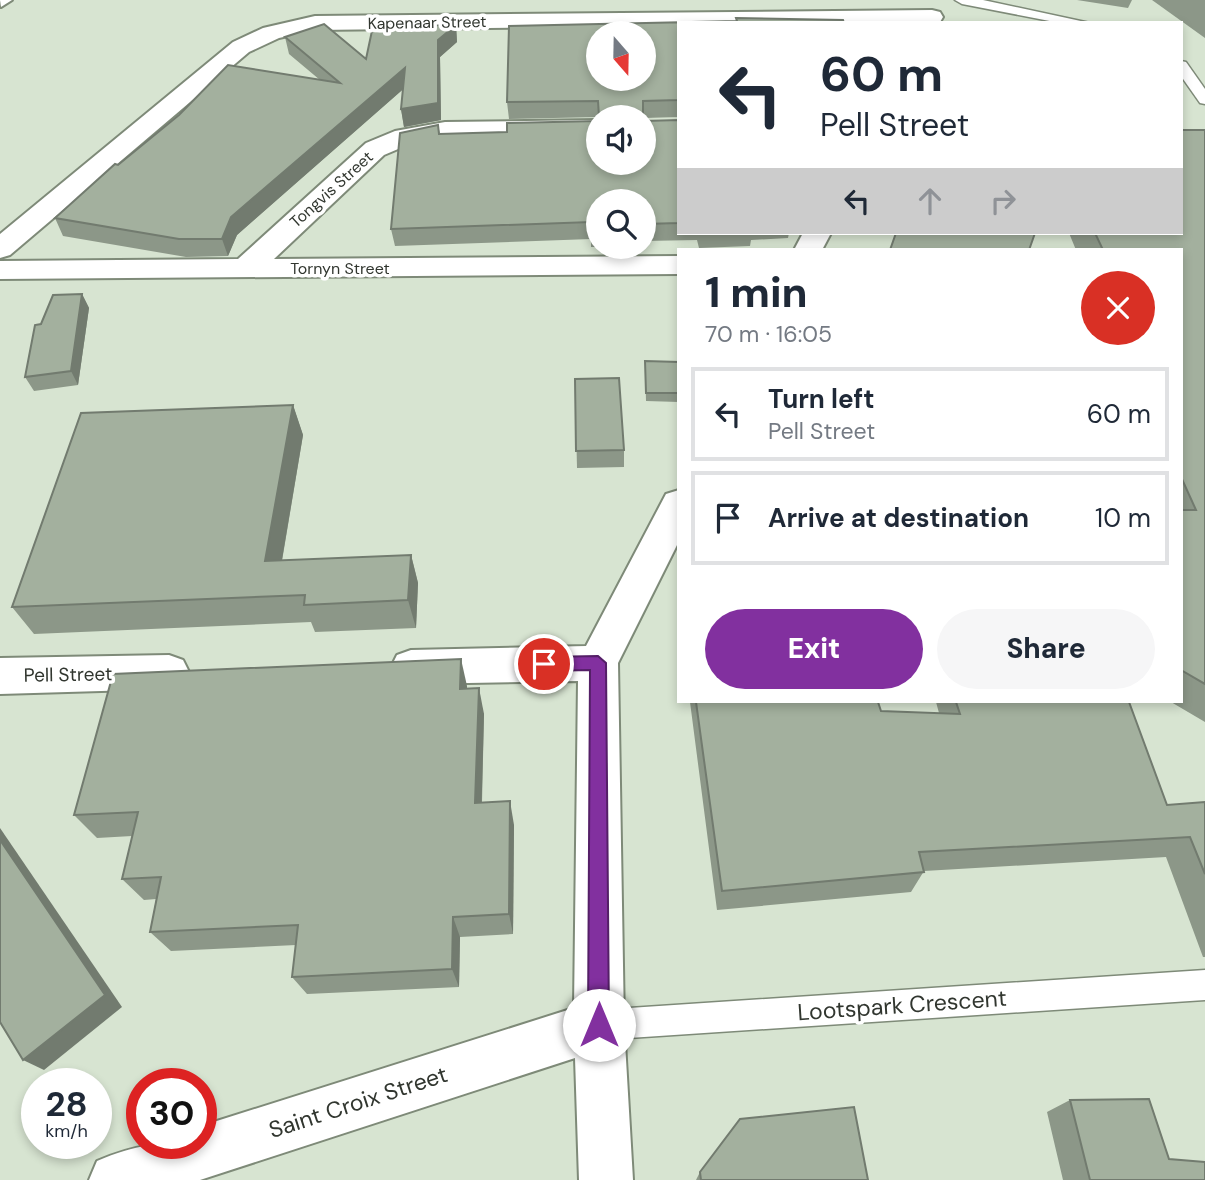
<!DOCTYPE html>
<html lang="en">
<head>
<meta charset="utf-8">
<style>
  body { margin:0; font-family:"DM Sans",sans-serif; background:#f6f6f7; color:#1f2937; height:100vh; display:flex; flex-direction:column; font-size:26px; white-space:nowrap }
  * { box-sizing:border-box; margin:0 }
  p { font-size:23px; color:#747a83 }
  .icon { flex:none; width:38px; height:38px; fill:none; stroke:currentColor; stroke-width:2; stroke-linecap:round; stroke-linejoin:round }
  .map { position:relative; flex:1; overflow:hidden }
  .sheet { position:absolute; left:677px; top:248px; width:506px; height:455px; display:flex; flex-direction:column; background:#fff; border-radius:0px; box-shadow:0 4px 10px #0003 }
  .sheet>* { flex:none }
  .top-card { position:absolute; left:677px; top:21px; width:506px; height:214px; border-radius:0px; box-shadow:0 4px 10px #0003; background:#fff; color:#1f2937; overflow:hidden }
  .needle { width:46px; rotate:160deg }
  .fabs { position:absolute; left:586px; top:21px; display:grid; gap:14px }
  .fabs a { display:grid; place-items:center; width:70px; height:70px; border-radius:50%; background:#fff; box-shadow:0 4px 10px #0003; font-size:35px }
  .speed { position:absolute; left:21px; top:1068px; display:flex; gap:14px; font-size:35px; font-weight:700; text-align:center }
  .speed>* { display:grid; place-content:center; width:91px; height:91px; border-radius:50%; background:#fff; box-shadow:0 4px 10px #0003; line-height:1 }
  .speed small { font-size:18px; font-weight:400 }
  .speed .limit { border:10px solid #d22; background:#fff; color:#111 }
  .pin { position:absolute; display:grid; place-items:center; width:60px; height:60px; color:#fff; margin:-30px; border:4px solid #fff; border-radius:50%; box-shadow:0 2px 7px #0007 }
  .me { position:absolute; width:77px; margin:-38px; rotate:0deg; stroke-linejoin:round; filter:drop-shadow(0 0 5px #0008) }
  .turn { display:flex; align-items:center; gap:24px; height:147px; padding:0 28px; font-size:32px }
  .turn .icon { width:91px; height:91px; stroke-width:2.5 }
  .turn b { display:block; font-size:49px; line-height:60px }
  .lanes { display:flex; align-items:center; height:66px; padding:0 28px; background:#0003; justify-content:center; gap:35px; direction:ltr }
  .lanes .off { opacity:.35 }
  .round { display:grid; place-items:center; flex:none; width:74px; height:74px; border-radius:37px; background:#f6f6f7 }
  .summary { display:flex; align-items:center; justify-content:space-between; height:119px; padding:0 28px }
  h1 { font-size:42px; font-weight:800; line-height:52px }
  .button { display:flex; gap:14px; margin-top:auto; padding:14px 28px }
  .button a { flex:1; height:80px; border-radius:42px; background:#82309f; color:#fff; font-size:28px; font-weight:800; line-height:80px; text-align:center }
  .button a+a { background:#f6f6f7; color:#1f2937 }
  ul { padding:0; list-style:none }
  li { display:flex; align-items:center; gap:21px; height:94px; margin:0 14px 10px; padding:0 14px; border:4px solid #e0e1e3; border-radius:0px }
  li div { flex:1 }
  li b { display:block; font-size:26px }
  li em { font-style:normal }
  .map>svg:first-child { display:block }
</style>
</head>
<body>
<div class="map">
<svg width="1205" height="1180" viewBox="0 0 1205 1180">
  <rect width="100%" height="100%" fill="#d7e4d1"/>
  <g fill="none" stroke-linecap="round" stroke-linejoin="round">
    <defs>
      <g id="service">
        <path d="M 955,0 L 983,0 L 1090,23 L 1060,23 L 962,4 Z"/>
        <path d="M 1181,61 L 1186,62 L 1205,89 L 1205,104 L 1200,103 L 1181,76 Z"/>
        <path d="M 1205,970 L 1205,1000 L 599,1040 L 588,1036 L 584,1025 L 588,1014 L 599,1010 Z"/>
      </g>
      <g id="minor">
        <path d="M 0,0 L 12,0 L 1,7 Z"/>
        <path d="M 932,10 L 940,12 L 943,17 L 940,22 L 679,23 L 679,26 L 315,30 L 279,38 L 249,52 L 10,255 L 0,258 L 0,234 L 233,42 L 263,28 L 315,16 Z"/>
        <path d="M 598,120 L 598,136 L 445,138 L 410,144 L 384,155 L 274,259 L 679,256 L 679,274 L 0,279 L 0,261 L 238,259 L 366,143 L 395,131 L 445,122 Z"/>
        <path d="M 803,233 L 831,233 L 822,250 L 794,250 Z"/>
        <path d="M 679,490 L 679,541 L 618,663 L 624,1025 L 633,1180 L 579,1180 L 575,1058 L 200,1180 L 89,1180 L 97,1161 C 137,1144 158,1143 201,1143 L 201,1126 L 574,1008 L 578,681 L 411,684 L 397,679 L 391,667 L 397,655 L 411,650 L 586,646 L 666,494 Z"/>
        <path d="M 169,655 L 183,660 L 189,672 L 183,684 L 169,689 L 0,694 L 0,658 Z"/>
      </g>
    </defs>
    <use href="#service" stroke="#7e8a78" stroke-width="3"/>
    <use href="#minor" stroke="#7e8a78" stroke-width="4"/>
    <use href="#service" fill="#fff" fill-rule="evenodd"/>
    <use href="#minor" fill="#fff" fill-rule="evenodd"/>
  </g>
  <g fill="#8c9788" fill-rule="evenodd">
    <path d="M 1077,0 L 1132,0 L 1128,8 Z"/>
    <path d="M 1152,0 L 1205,0 L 1205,38 Z"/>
    <path d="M 736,18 L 843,20 L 844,23 L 679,23 L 679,117 L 644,118 L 598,117 L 598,163 L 644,163 L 644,121 L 679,120 L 679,233 L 789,233 L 788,238 L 751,240 L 750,246 L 699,248 L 697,240 L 644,241 L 644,201 L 598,201 L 598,247 L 623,247 L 591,247 L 591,239 L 395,246 L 391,229 L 400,133 L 438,125 L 440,134 L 507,132 L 507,123 L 598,121 L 598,117 L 509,119 L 507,102 L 509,26 L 736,21 ZM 598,33 L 644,33 L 644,79 L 598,79 Z"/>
    <path d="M 456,25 L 457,42 L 440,57 L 441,120 L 404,127 L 401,109 L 403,89 L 237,235 L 228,256 L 186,257 L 63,236 L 55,218 L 118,165 L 320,80 L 289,54 L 285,37 L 366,59 Z"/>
    <path d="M 1205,130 L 1205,722 L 1171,702 L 1181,702 L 1181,250 L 1076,250 L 1069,233 L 1181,233 Z"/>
    <path d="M 82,294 L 89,308 L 78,385 L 34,391 L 25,377 L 41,324 Z"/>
    <path d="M 645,361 L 679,362 L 679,402 L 646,401 Z"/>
    <path d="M 575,379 L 624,450 L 624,467 L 577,468 Z"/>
    <path d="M 293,405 L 303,435 L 282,561 L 411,555 L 418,583 L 416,628 L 315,632 L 311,622 L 34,634 L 12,607 Z"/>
    <path d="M 467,686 L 467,688 L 484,714 L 482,803 L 514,825 L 513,934 L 460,937 L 459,987 L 307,994 L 292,977 L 296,945 L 171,951 L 150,932 L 156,899 L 144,900 L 122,879 L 132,836 L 97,838 L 74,815 Z"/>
    <path d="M 690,702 L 878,702 L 881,711 L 939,713 L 936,702 L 1129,702 L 1167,805 L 1205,802 L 1205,957 L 1203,957 L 1166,857 L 924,871 L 911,892 L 717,910 Z"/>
    <path d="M 1070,1100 L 1169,1159 L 1205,1180 L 1063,1180 L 1047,1112 Z"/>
    <path d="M 700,1172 L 868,1180 L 696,1180 Z"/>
  </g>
  <g fill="#727b6f">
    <path d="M 456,25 L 457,42 L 440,57 L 441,120 L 404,127 L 401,109 L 438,40 Z"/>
    <path d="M 405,68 L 408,85 L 237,235 L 228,256 L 222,239 L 231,217 Z"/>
    <path d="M 82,294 L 89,308 L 78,385 L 71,371 Z"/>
    <path d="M 293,405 L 303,435 L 277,589 L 265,561 Z"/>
    <path d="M 411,555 L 418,583 L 416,628 L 408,600 Z"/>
    <path d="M 461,659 L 467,686 L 466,715 L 460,689 Z"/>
    <path d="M 479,688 L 484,714 L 481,826 L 475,803 Z"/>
    <path d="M 510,801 L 514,825 L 513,934 L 509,914 Z"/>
    <path d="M 0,828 L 122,1007 L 44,1070 L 23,1060 L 0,840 Z"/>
    <path d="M 453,917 L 460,937 L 459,987 L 452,969 Z"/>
  </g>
  <g fill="#a3b09e" stroke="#727b6f" stroke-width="2" fill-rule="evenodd">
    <path d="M 736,18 L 843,20 L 844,23 L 679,23 L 679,100 L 643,101 L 643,117 L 599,117 L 598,101 L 507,102 L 509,26 L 737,21 ZM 598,33 L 644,33 L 644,79 L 598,79 Z"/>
    <path d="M 324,24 L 366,59 L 373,26 L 456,25 L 438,40 L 438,103 L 401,109 L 405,68 L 231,217 L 222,239 L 179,239 L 55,218 L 115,164 L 118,165 L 179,115 L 228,65 L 340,83 L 285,37 Z"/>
    <path d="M 679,120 L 679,223 L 644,224 L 644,201 L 598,201 L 598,230 L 591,230 L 591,222 L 391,229 L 400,133 L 438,125 L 439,134 L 507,132 L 507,123 L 598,121 L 598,163 L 644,163 L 644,121 Z"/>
    <path d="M 1181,130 L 1205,130 L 1205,684 L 1181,670 L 1181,510 L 1196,510 L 1181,477 L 1181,250 L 1103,250 L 1095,233 L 1181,233 Z"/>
    <path d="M 896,233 L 1035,233 L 1029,250 L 890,250 Z"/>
    <path d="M 82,294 L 71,371 L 25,377 L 35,325 L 41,324 L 53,295 Z"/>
    <path d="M 645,361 L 679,362 L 679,393 L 646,393 Z"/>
    <path d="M 619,378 L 624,450 L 576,451 L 575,379 Z"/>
    <path d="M 293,405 L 265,561 L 411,555 L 408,600 L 304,605 L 305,595 L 12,607 L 81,413 Z"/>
    <path d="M 461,659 L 460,689 L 479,688 L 475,803 L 510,801 L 509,914 L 453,917 L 452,969 L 292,977 L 298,925 L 150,932 L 161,877 L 122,879 L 138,812 L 74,815 L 113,674 Z"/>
    <path d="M 696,702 L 878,702 L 881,711 L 960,714 L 956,702 L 1129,702 L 1167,805 L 1205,802 L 1205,874 L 1190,837 L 919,852 L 924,872 L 722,891 Z"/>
    <path d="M 0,840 L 105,995 L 23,1060 L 0,1022 Z"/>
    <path d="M 1149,1099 L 1169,1159 L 1205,1162 L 1205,1180 L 1090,1180 L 1070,1100 Z"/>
    <path d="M 854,1107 L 868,1180 L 701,1180 L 700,1172 L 740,1119 Z"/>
  </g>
  <path fill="#82309f" stroke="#541f67" stroke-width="2" d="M 598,656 L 606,663 L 609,1025 L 606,1032 L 599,1035 L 591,1032 L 588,1025 L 590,670 L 544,671 L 535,664 L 544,657 Z"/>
  <g text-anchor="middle" stroke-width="7" stroke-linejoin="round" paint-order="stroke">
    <g font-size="16" fill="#31362f" stroke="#fff">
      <text transform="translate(427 22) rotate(-1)" y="6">Kapenaar Street</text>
      <text transform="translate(331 189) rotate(-42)" y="6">Tongvis Street</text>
      <text x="340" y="274">Tornyn Street</text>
    </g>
    <g font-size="19" fill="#31362f" stroke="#fff">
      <text transform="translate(68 674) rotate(-1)" y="7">Pell Street</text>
    </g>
    <g font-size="23" fill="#31362f" stroke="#fff">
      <text transform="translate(902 1005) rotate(-4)" y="8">Lootspark Crescent</text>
      <text transform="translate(358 1102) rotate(-18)" y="8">Saint Croix Street</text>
    </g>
  </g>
</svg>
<div class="fabs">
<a><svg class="needle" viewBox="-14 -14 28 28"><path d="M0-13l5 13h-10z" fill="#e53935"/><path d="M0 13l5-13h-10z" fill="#747a83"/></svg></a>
<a><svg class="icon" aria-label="sound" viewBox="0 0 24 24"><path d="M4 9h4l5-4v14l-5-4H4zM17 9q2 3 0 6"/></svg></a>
<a><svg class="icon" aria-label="search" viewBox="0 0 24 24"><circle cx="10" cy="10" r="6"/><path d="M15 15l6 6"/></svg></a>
</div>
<div class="speed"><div>28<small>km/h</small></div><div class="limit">30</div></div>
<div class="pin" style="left:544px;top:664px;background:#d93025"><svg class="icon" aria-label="arrive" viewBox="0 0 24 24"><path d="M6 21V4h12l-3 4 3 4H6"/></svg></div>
<svg class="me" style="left:599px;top:1025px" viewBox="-20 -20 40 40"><circle r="19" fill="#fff"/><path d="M0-13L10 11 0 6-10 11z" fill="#82309f"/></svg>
<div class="top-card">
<div class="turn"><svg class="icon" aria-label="left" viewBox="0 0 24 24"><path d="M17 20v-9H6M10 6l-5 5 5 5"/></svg><div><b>60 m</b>Pell Street</div></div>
<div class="lanes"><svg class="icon" aria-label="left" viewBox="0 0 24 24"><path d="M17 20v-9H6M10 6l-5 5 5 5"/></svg><svg class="icon off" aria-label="ahead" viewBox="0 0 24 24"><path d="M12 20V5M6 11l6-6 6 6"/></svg><svg class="icon off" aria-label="right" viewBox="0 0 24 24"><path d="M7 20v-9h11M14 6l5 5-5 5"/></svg></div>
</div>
<section class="sheet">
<div class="summary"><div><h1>1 min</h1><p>70 m · 16:05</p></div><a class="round" style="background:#d93025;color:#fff"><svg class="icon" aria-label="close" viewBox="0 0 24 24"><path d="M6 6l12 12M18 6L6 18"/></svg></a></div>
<ul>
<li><svg class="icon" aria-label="left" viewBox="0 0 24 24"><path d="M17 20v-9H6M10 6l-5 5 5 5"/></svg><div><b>Turn left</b><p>Pell Street</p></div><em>60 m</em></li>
<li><svg class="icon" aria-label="arrive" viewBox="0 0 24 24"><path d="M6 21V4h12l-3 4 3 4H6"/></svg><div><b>Arrive at destination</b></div><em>10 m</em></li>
</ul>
<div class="button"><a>Exit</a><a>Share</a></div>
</section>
</div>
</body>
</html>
